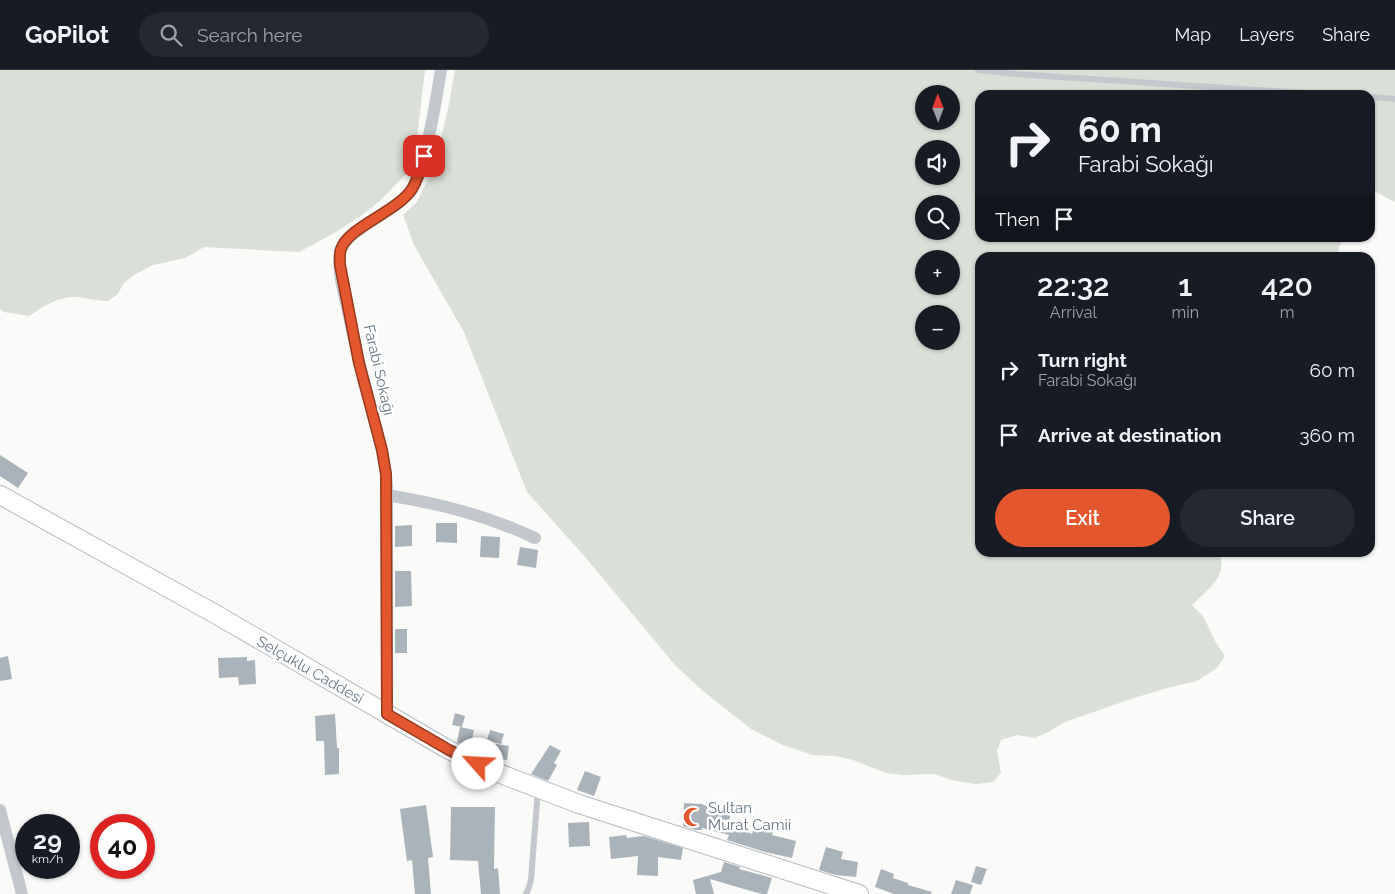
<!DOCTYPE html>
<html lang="en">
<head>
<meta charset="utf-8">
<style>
  body { margin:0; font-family:Raleway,sans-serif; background:#242831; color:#f1f3f6; height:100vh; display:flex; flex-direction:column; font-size:19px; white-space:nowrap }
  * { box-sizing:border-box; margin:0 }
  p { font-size:16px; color:#9ea1a6 }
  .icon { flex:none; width:28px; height:28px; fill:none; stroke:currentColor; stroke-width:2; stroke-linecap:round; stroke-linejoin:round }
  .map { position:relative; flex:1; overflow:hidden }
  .details { position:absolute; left:975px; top:182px; width:400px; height:305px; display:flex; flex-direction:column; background:#171b24; border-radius:15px; box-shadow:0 1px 4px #0004 }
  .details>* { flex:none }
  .hud { position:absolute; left:975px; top:20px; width:400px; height:152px; border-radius:15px; box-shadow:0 1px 4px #0004; background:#171b24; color:#f1f3f6; overflow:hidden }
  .needle { width:32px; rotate:359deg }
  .fabs { position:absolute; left:915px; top:15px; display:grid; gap:10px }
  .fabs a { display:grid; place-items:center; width:45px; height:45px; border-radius:50%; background:#171b24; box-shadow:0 1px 4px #0004; font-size:25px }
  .speed { position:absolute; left:15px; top:744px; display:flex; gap:10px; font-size:25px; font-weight:700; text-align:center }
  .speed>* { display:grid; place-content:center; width:65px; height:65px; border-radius:50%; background:#171b24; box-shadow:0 1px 4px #0004; line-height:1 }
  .speed small { font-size:12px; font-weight:400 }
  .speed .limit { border:8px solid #d22; background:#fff; color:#111 }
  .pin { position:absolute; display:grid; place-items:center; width:42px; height:42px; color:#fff; margin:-21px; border-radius:10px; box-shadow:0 2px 8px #0006 }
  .me { position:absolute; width:55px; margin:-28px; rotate:296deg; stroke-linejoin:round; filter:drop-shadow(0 0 4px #0008) }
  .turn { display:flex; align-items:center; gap:18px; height:105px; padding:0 20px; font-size:22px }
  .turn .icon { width:65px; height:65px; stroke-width:2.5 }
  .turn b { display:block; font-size:35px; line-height:42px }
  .then { display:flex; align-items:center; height:48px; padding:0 20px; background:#0003; gap:10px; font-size:19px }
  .eta { display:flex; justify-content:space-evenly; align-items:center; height:85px; text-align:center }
  .eta b { font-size:30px; font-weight:600; line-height:35px }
  .primary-button { display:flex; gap:10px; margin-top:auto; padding:10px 20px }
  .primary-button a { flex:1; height:58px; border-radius:30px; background:#e4572e; color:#fff; font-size:20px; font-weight:600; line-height:58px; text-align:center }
  .primary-button a+a { background:#242831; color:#f1f3f6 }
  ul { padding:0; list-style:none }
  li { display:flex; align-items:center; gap:15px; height:65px; padding:0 20px }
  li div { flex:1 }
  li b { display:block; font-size:19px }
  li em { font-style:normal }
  header { display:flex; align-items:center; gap:30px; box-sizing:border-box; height:70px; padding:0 25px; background:#171b24; border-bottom:1px solid #363941 }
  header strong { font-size:24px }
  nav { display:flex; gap:28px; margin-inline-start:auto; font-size:18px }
  .search { width:350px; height:45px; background:#242831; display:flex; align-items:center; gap:12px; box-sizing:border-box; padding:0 18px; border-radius:28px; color:#9ea1a6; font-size:19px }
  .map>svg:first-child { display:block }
</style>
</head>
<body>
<header>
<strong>GoPilot</strong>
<div class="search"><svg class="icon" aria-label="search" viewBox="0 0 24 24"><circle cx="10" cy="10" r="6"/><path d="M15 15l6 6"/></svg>Search here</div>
<nav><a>Map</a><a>Layers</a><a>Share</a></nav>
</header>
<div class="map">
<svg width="1395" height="824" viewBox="0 0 1395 824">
  <rect width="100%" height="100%" fill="#fafaf8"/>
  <g fill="#dadfd7" fill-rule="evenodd">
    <path d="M 0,0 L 425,0 L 417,68 L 406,104 L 380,131 L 362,145 L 336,162 L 299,182 L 204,177 L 185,188 L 153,195 L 134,205 L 123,214 L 118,224 L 108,231 C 98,231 87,228 77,227 C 58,226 44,236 29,246 L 4,242 L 0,239 Z"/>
    <path d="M 455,0 L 1395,0 L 1395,132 L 1370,119 L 1370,25 L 980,25 L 980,168 L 1342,168 L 1336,187 L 980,188 L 980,482 L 1219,483 C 1229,506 1207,520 1192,535 L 1203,546 L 1215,571 L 1225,586 L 1217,598 L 1197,611 L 1167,618 L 1131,629 L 1065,652 L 1048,662 L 1035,668 L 1017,665 L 1001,670 L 997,681 L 1001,703 L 993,712 L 976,714 L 955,711 L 934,704 L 902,705 L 886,703 L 853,690 L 835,686 L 812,685 L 783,675 L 751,659 L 703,621 L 675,595 L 586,488 L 527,422 L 464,262 L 414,175 L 403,145 L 417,132 L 434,97 L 448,39 ZM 924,24 L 951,24 L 951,51 L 924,51 ZM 924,79 L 951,79 L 951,106 L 924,106 ZM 924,134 L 951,134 L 951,161 L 924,161 ZM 924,189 L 951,189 L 951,216 L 924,216 ZM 924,244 L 951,244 L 951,271 L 924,271 Z"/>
  </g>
  <g fill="#aab3b9">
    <path d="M 0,385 L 28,403 L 18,418 L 0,406 Z"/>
    <path d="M 436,453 L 457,453 L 457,473 L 436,472 Z"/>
    <path d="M 412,455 L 412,476 L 395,477 L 395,456 Z"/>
    <path d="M 481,466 L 500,467 L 499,488 L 480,487 Z"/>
    <path d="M 520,477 L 538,480 L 536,498 L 517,495 Z"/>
    <path d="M 395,501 L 411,501 L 412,536 L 395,537 Z"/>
    <rect x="395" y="559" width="12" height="24"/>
    <path d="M 8,586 L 12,609 L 0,611 L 0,588 Z"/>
    <path d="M 247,587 L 247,591 L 255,590 L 256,614 L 239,615 L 238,607 L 219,608 L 218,588 Z"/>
    <path d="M 455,643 L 465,646 L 462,657 L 452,655 Z"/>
    <path d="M 335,644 L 337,678 L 339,678 L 339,704 L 325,705 L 324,671 L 316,671 L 315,646 Z"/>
    <path d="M 460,657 L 474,660 L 470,678 L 457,672 Z"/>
    <path d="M 490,660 L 504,664 L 501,674 L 487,670 Z"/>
    <path d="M 496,674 L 509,676 L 507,690 L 493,688 Z"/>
    <path d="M 550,675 L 561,681 L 554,693 L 557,695 L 548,711 L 531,704 Z"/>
    <path d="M 585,701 L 601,707 L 594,726 L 577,720 Z"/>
    <path d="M 684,733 L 703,734 L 703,735 L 731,743 L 728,755 L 752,764 L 755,755 L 774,761 L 772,765 L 796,771 L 792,788 L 765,782 L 727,770 L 729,765 L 702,758 L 702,760 L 695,760 L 683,756 Z"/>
    <path d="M 426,735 L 433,787 L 428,788 L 431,824 L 415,824 L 412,790 L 407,791 L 400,739 Z"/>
    <path d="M 451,737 L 495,737 L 494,799 L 498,798 L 500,824 L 481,824 L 478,791 L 450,790 Z"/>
    <path d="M 589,752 L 590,776 L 569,777 L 568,753 Z"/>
    <path d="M 626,765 L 627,768 L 644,766 L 683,778 L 681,790 L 658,787 L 658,806 L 637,805 L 638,786 L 611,789 L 609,767 Z"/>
    <path d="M 826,777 L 843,782 L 841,789 L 858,792 L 856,807 L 836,805 L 819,800 Z"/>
    <path d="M 724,792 L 740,797 L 739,799 L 772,808 L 767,824 L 762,824 L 744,819 L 710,809 L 714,824 L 696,824 L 693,810 L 721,802 Z"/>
    <path d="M 976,796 L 987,799 L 981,815 L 971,812 Z"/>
    <path d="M 881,799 L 894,804 L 893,808 L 908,813 L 908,815 L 932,822 L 931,824 L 894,824 L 875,817 Z"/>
    <path d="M 956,810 L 973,815 L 970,824 L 951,824 Z"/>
  </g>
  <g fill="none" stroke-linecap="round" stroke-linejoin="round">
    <defs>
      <path id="secondary" d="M 0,425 L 217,545 L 449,680 L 493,701 L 579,734 L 859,824"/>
    </defs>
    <use href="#secondary" stroke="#b3babf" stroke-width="20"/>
    <g stroke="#c3c8cc" stroke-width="6">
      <path d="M 978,0 L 1016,4 L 1334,25"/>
      <path d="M 1370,27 L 1395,29"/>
      <path d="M 526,824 L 528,820 L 531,810 L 538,719"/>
    </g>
    <g stroke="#c3c8cc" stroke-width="12">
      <path d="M 387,425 C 440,434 486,445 535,468"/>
      <path d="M 387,644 L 387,415 C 385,386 376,358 369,330 C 361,301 354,271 348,241 C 344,223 337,201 340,182 C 344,161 396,141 411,121 C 418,110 421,98 424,86 C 432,58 436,29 441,0"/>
      <path d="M 0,740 L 22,824"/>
    </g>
    <use href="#secondary" stroke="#fff" stroke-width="18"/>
  </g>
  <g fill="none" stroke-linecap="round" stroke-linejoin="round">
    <defs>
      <path id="route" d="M 424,86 C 421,98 418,109 412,119 C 397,142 348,157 341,179 C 339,184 340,190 340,195 L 359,293 L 382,380 L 386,404 L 387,644 L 449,680 L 478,694"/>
    </defs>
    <use href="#route" stroke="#94391e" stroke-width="12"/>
    <use href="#route" stroke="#e4572e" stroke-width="9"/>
  </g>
  <defs>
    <symbol id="mosque-bare" viewBox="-9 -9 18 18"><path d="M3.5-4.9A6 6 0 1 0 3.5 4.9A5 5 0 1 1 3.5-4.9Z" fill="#e4572e" stroke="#fff" stroke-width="2.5" paint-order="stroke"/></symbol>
  </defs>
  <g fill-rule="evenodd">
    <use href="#mosque-bare" x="679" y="733" width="28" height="28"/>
  </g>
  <g text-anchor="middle" stroke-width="5" stroke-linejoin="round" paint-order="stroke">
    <g font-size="15" fill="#657683" stroke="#fff">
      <text transform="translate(379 300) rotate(77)" y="5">Farabi Sokağı</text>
      <text transform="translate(310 600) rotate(30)" y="5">Selçuklu Caddesi</text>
    </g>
    <g font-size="15" fill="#657683" stroke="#fff" text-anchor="start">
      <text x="708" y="743">Sultan<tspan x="708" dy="17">Murat Camii</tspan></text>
    </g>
  </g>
</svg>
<div class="fabs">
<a><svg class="needle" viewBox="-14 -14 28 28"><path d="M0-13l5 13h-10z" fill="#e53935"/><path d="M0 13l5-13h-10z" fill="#9ea1a6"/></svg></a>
<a><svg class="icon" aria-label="sound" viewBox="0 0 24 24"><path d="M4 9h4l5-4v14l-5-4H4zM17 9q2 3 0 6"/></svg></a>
<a><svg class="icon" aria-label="search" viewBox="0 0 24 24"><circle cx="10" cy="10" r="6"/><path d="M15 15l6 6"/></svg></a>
<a>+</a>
<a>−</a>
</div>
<div class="speed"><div>29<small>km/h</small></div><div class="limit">40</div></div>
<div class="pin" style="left:424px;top:86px;background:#d93025"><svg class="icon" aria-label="arrive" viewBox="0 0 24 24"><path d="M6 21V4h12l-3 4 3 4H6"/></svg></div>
<svg class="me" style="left:478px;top:694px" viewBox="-20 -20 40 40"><circle r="19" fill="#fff"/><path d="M0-13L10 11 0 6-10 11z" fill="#e4572e"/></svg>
<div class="hud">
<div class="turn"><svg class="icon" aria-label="right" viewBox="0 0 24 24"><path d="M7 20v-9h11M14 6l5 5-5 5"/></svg><div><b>60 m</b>Farabi Sokağı</div></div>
<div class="then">Then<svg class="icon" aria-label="arrive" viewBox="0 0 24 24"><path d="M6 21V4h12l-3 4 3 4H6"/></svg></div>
</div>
<section class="details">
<div class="eta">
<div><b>22:32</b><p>Arrival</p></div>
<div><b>1</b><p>min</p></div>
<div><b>420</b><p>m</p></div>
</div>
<ul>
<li><svg class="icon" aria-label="right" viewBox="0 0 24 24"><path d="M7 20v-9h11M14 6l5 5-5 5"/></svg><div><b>Turn right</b><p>Farabi Sokağı</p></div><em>60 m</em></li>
<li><svg class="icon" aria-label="arrive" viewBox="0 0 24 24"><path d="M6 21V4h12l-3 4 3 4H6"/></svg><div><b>Arrive at destination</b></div><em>360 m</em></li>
</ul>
<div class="primary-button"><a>Exit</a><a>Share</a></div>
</section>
</div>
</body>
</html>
